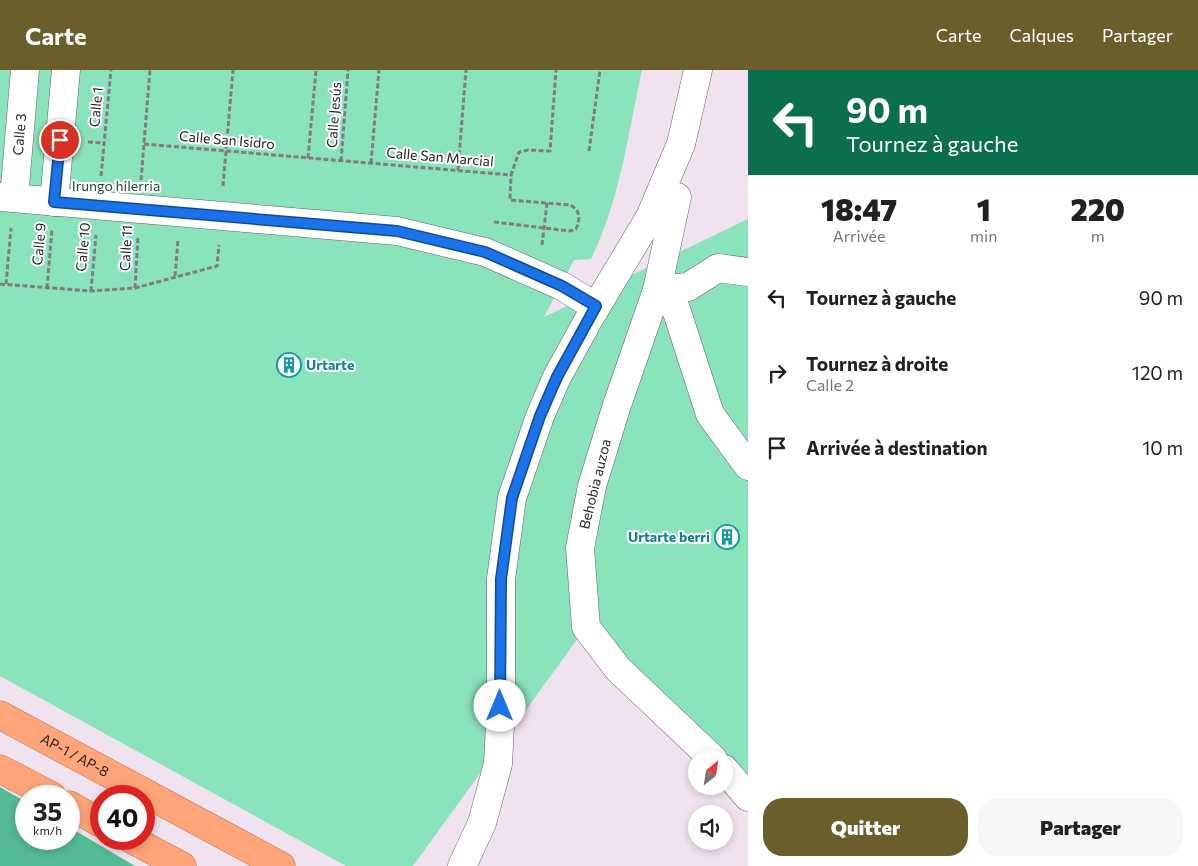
<!DOCTYPE html>
<html lang="fr">
<head>
<meta charset="utf-8">
<style>
  body { margin:0; font-family:Commissioner,sans-serif; background:#f6f6f6; color:#202124; height:100vh; display:flex; flex-direction:column; font-size:19px; white-space:nowrap }
  * { box-sizing:border-box; margin:0 }
  p { font-size:16px; color:#757577 }
  .icon { flex:none; width:28px; height:28px; fill:none; stroke:currentColor; stroke-width:2; stroke-linecap:round; stroke-linejoin:round }
  .map { position:relative; flex:1; overflow:hidden }
  .sheet { display:flex; flex-direction:column; background:#fff; width:450px }
  .sheet>* { flex:none }
  .hud { background:#0b6e4f; color:#fff; overflow:hidden }
  .needle { width:32px; rotate:30deg }
  .fabs { position:absolute; left:688px; top:680px; display:grid; gap:10px }
  .fabs a { display:grid; place-items:center; width:45px; height:45px; border-radius:50%; background:#fff; box-shadow:0 2px 8px #0003; font-size:25px }
  .speed { position:absolute; left:15px; top:715px; display:flex; gap:10px; font-size:25px; font-weight:700; text-align:center }
  .speed>* { display:grid; place-content:center; width:65px; height:65px; border-radius:50%; background:#fff; box-shadow:0 2px 8px #0003; line-height:1 }
  .speed small { font-size:12px; font-weight:400 }
  .speed .limit { border:8px solid #d22; background:#fff; color:#111 }
  .pin { position:absolute; display:grid; place-items:center; width:42px; height:42px; color:#fff; margin:-21px; border:2px solid #fff; border-radius:50%; box-shadow:0 1px 5px #0007 }
  .me { position:absolute; width:55px; margin:-28px; rotate:0deg; stroke-linejoin:round; filter:drop-shadow(0 0 4px #0008) }
  .turn { display:flex; align-items:center; gap:18px; height:105px; padding:0 15px; font-size:22px }
  .turn .icon { width:65px; height:65px; stroke-width:2.5 }
  .turn b { display:block; font-size:35px; line-height:42px }
  .eta { display:flex; justify-content:space-evenly; align-items:center; height:85px; text-align:center }
  .eta b { font-size:30px; font-weight:800; line-height:35px }
  .button { display:flex; gap:10px; margin-top:auto; padding:10px 15px }
  .button a { flex:1; height:58px; border-radius:20px; background:#6a5e2b; color:#fff; font-size:20px; font-weight:800; line-height:58px; text-align:center }
  .button a+a { background:#f6f6f6; color:#202124 }
  ul { padding:0; list-style:none }
  li { display:flex; align-items:center; gap:15px; height:75px; padding:0 15px }
  li div { flex:1 }
  li b { display:block; font-size:19px }
  li em { font-style:normal }
  header { display:flex; align-items:center; gap:30px; box-sizing:border-box; height:70px; padding:0 25px; background:#6a5e2b; color:#fff }
  header strong { font-size:24px }
  nav { display:flex; gap:28px; margin-inline-start:auto; font-size:18px }
  main { display:flex; flex:1; min-height:0 }
  .map>svg:first-child { display:block }
</style>
</head>
<body>
<header>
<strong>Carte</strong>
<nav><a>Carte</a><a>Calques</a><a>Partager</a></nav>
</header>
<main>
<div class="map">
<svg width="748" height="796" viewBox="0 0 748 796">
  <rect width="100%" height="100%" fill="#f0e2ee"/>
  <path fill="#89e3bb" d="M 0,0 L 642,0 C 628,64 620,130 591,189 L 574,190 L 544,247 L 748,149 L 748,729 L 586,557 L 413,796 L 346,796 L 0,606 Z"/>
  <path fill="#54ba91" d="M 0,717 L 26,732 L 26,769 L 69,769 L 69,757 L 135,796 L 0,796 Z"/>
  <g fill="none" stroke-linecap="round" stroke-linejoin="round">
    <defs>
      <g id="minor">
        <path d="M 0,127 L 397,161 L 485,182 L 562,216 L 596,237"/>
        <path d="M 677,127 L 657,220 L 616,338 L 592,416 L 580,478 L 586,557 L 618,599 L 713,689"/>
        <path id="s1" d="M 14,128 L 25,0"/>
        <path d="M 54,132 L 66,0"/>
        <path d="M 657,220 L 676,239 L 710,344 L 748,396"/>
        <path d="M 657,220 L 688,217 L 718,198 L 748,202"/>
        <path d="M 724,699 L 748,727"/>
        <path d="M 462,796 L 482,753 L 498,694 L 501,636 L 501,509 L 512,428 L 540,346 L 557,307 L 590,247 L 650,147 L 681,74 L 698,0"/>
      </g>
      <g id="highway">
        <path id="s2" d="M 0,645 L 281,796"/>
        <path d="M 0,699 L 52,726"/>
        <path d="M 69,735 L 101,753"/>
        <path d="M 131,769 L 182,796"/>
      </g>
    </defs>
    <use href="#minor" stroke="#6a5e68" stroke-width="29"/>
    <use href="#highway" stroke="#b3775c" stroke-width="29"/>
    <g stroke="#837a82" stroke-width="3" stroke-dasharray="5 2.5" stroke-linecap="butt">
      <path d="M 88,72 L 104,73"/>
      <path d="M 144,74 L 511,105 L 519,82 L 528,80 L 550,81 L 556,0"/>
      <path d="M 589,81 L 600,0"/>
      <path d="M 308,88 L 316,0"/>
      <path d="M 341,91 L 348,0"/>
      <path d="M 371,93 L 379,0"/>
      <path d="M 458,100 L 466,0"/>
      <path d="M 101,106 L 111,0"/>
      <path d="M 141,110 L 150,0"/>
      <path d="M 223,116 L 233,0"/>
      <path d="M 494,152 L 570,161 L 576,159 C 580,150 581,140 570,135 L 510,130 L 511,105"/>
      <path d="M 542,175 L 547,133"/>
      <path d="M 175,206 L 178,170"/>
      <path d="M 0,214 L 91,221 L 135,218 L 217,196 L 219,175"/>
      <path d="M 6,214 L 11,158"/>
      <path d="M 47,218 L 52,159"/>
      <path d="M 135,218 L 138,167"/>
      <path d="M 91,221 L 96,165"/>
    </g>
    <use href="#minor" stroke="#fff" stroke-width="28"/>
    <use href="#highway" stroke="#ffa579" stroke-width="28"/>
  </g>
  <g fill="none" stroke-linecap="round" stroke-linejoin="round">
    <defs>
      <path id="route" d="M 60,70 L 54,132 L 397,161 L 485,182 L 562,216 L 596,236 L 557,307 L 540,346 L 512,428 L 501,509 L 500,636"/>
    </defs>
    <use href="#route" stroke="#114b97" stroke-width="12"/>
    <use href="#route" stroke="#1a73e8" stroke-width="9"/>
  </g>
  <defs>
    <symbol id="building-ring" viewBox="-11 -11 22 22"><circle r="9.5" fill="#fff" stroke="#0f9aa8" stroke-width="1.5"/><path d="M-4-6H4V6H1V3H-1V6H-4ZM-2.5-4.3h1.7v1.8h-1.7ZM.8-4.3h1.7v1.8H.8ZM-2.5-1h1.7V.8h-1.7ZM.8-1h1.7V.8H.8Z" fill="#0f9aa8"/></symbol>
  </defs>
  <g fill-rule="evenodd">
    <use href="#building-ring" x="275" y="281" width="28" height="28"/>
    <use href="#building-ring" x="713" y="453" width="28" height="28"/>
  </g>
  <g text-anchor="middle" stroke-width="4" stroke-linejoin="round" paint-order="stroke">
    <g font-size="14" fill="#272227" stroke="#fff">
      <text transform="translate(96 37) rotate(-85)" y="5">Calle 1</text>
      <text transform="translate(334 45) rotate(-86)" y="5">Calle Jesús</text>
      <text dy="5" stroke="none"><textPath href="#s1" startOffset="64">Calle 3</textPath></text>
      <text transform="translate(227 70) rotate(5)" y="5">Calle San Isidro</text>
      <text transform="translate(440 87) rotate(5)" y="5">Calle San Marcial</text>
      <text transform="translate(39 174) rotate(-85)" y="5">Calle 9</text>
      <text transform="translate(83 177) rotate(-85)" y="5">Calle 10</text>
      <text transform="translate(126 178) rotate(-87)" y="5">Calle 11</text>
      <text transform="translate(595 414) rotate(-76)" y="5">Behobia auzoa</text>
      <text dy="5" stroke="none"><textPath href="#s2" startOffset="85">AP-1 / AP-8</textPath></text>
    </g>
    <g font-size="14" fill="#1e4a38" stroke="#fff">
      <text x="116" y="121">Irungo hilerria</text>
    </g>
    <g font-size="14" font-weight="bold" fill="#0d838f" stroke="#fff" text-anchor="start">
      <text x="306" y="300">Urtarte</text>
      <text x="710" y="472" text-anchor="end">Urtarte berri</text>
    </g>
  </g>
</svg>
<div class="fabs">
<a><svg class="needle" viewBox="-14 -14 28 28"><path d="M0-13l5 13h-10z" fill="#e53935"/><path d="M0 13l5-13h-10z" fill="#757577"/></svg></a>
<a><svg class="icon" aria-label="sound" viewBox="0 0 24 24"><path d="M4 9h4l5-4v14l-5-4H4zM17 9q2 3 0 6"/></svg></a>
</div>
<div class="speed"><div>35<small>km/h</small></div><div class="limit">40</div></div>
<div class="pin" style="left:60px;top:70px;background:#d93025"><svg class="icon" aria-label="arrive" viewBox="0 0 24 24"><path d="M6 21V4h12l-3 4 3 4H6"/></svg></div>
<svg class="me" style="left:500px;top:636px" viewBox="-20 -20 40 40"><circle r="19" fill="#fff"/><path d="M0-13L10 11 0 6-10 11z" fill="#1a73e8"/></svg>
</div>
<section class="sheet">
<div class="hud">
<div class="turn"><svg class="icon" aria-label="left" viewBox="0 0 24 24"><path d="M17 20v-9H6M10 6l-5 5 5 5"/></svg><div><b>90 m</b>Tournez à gauche</div></div>
</div>
<div class="eta">
<div><b>18:47</b><p>Arrivée</p></div>
<div><b>1</b><p>min</p></div>
<div><b>220</b><p>m</p></div>
</div>
<ul>
<li><svg class="icon" aria-label="left" viewBox="0 0 24 24"><path d="M17 20v-9H6M10 6l-5 5 5 5"/></svg><div><b>Tournez à gauche</b></div><em>90 m</em></li>
<li><svg class="icon" aria-label="right" viewBox="0 0 24 24"><path d="M7 20v-9h11M14 6l5 5-5 5"/></svg><div><b>Tournez à droite</b><p>Calle 2</p></div><em>120 m</em></li>
<li><svg class="icon" aria-label="arrive" viewBox="0 0 24 24"><path d="M6 21V4h12l-3 4 3 4H6"/></svg><div><b>Arrivée à destination</b></div><em>10 m</em></li>
</ul>
<div class="button"><a>Quitter</a><a>Partager</a></div>
</section>
</main>
</body>
</html>
